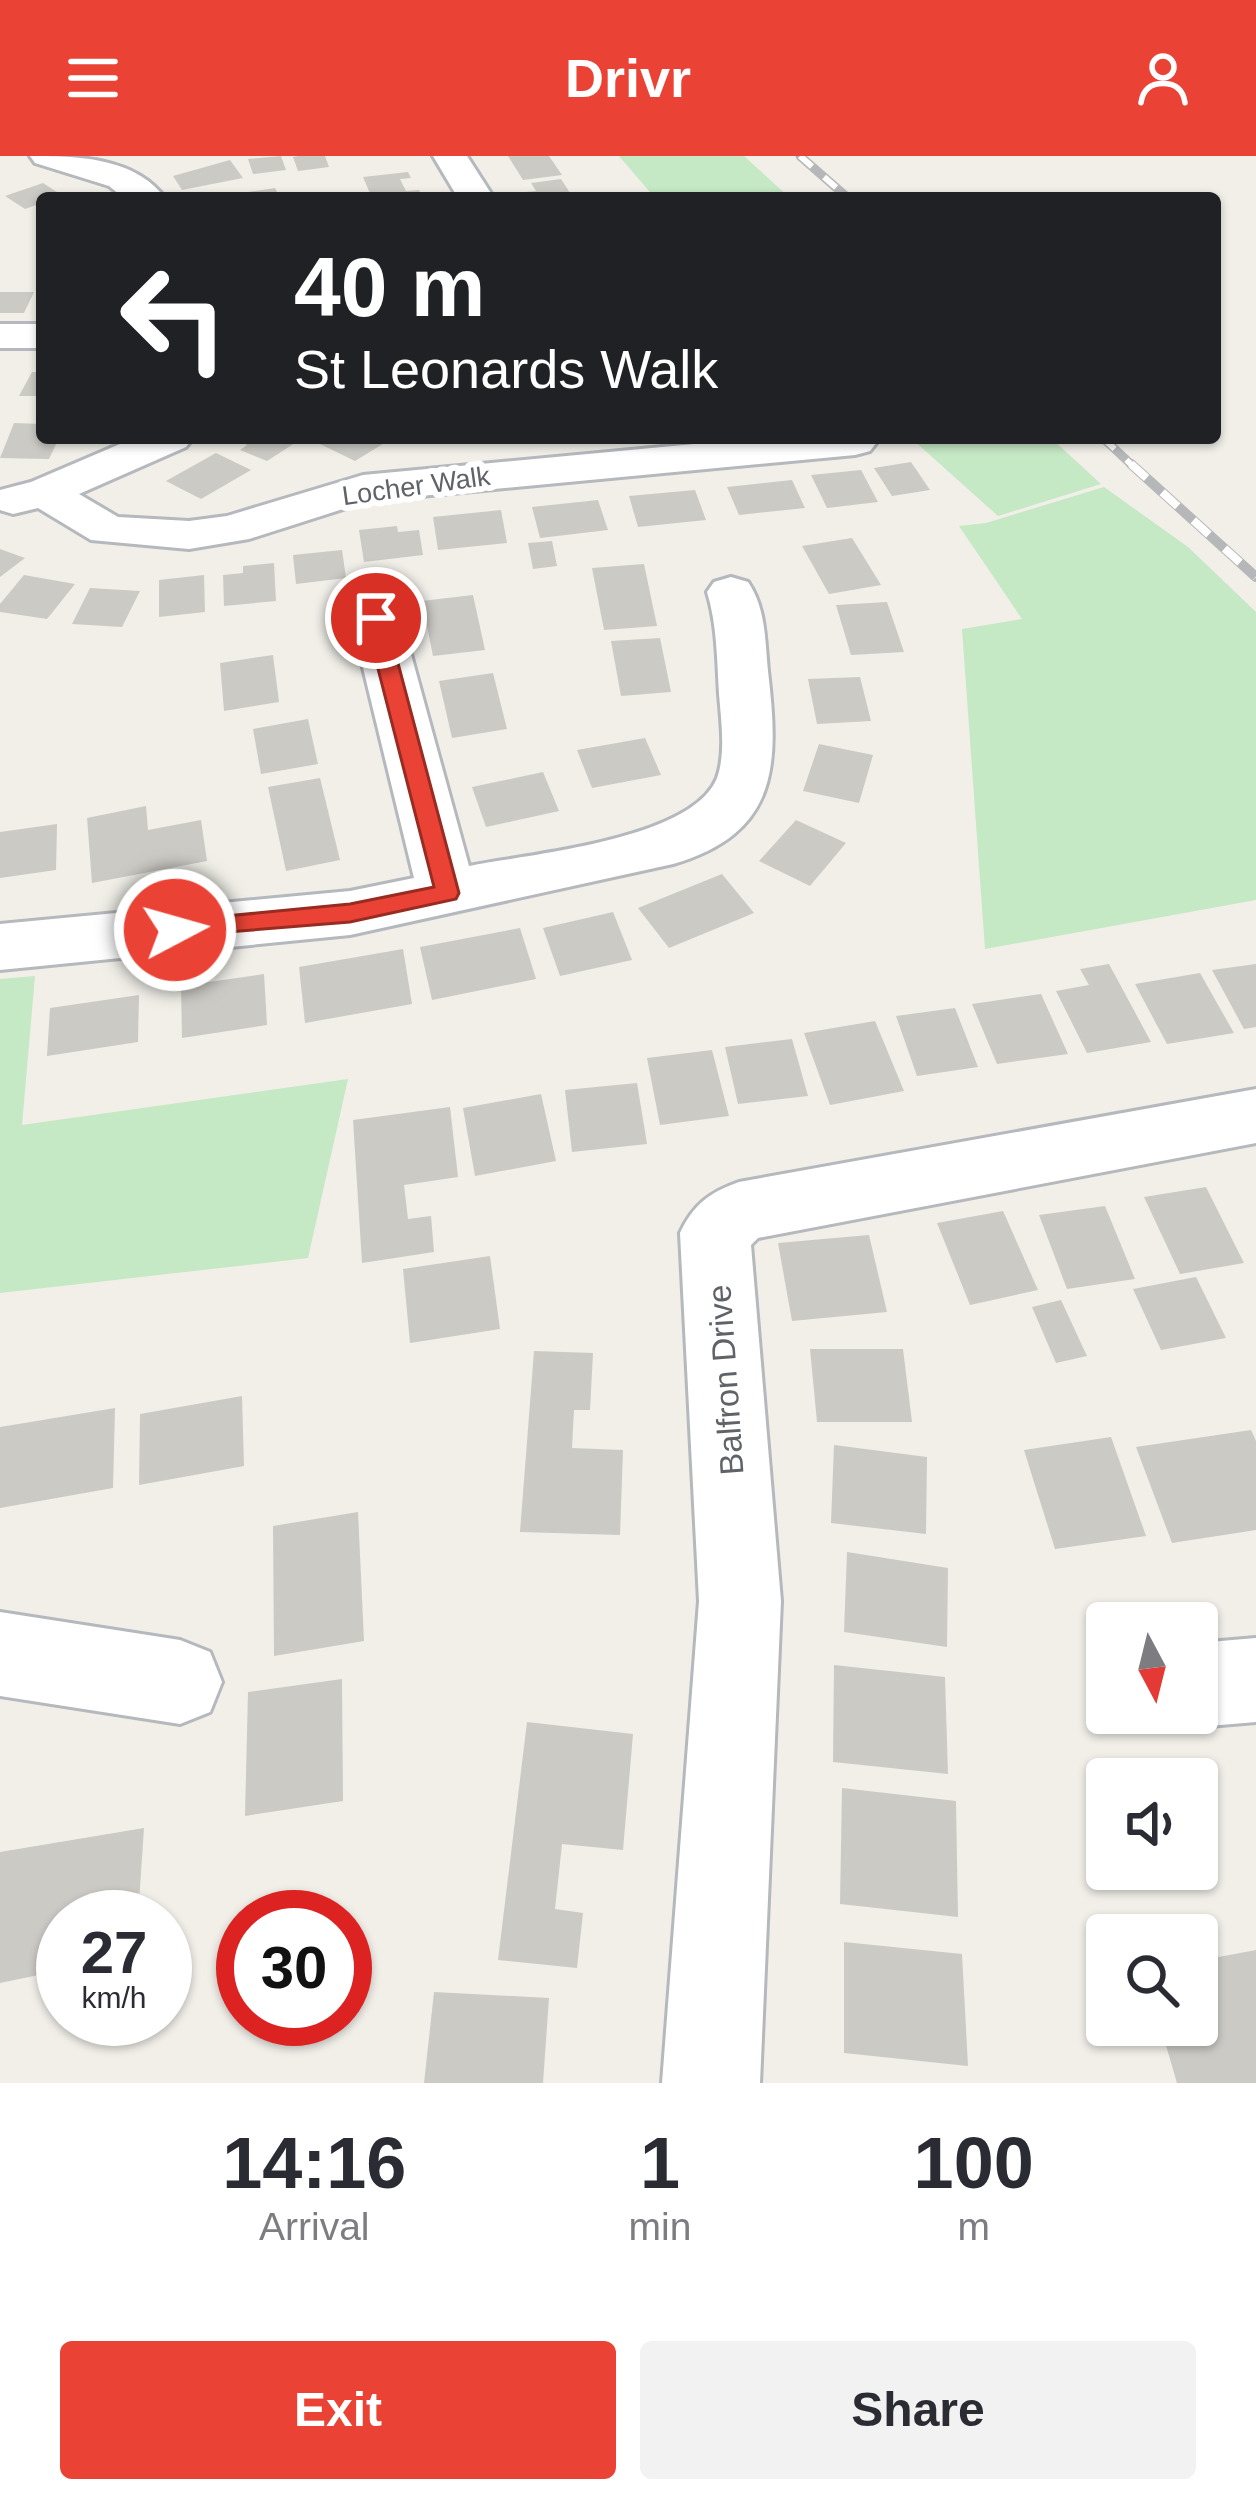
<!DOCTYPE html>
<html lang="en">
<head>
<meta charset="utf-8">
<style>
  body { margin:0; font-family:Arial,sans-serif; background:#f2f2f3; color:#2b2b33; height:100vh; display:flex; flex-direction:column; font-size:45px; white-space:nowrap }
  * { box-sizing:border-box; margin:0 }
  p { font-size:39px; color:#7c7c81 }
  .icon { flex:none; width:66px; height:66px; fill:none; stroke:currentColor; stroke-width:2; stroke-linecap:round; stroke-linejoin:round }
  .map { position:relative; height:1927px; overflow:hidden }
  .panel { display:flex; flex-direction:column; background:#fff; flex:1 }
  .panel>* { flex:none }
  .banner { position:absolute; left:36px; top:36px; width:1185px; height:252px; border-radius:12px; box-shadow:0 3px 9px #0004; background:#202124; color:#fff; overflow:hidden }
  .needle { width:78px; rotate:173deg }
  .buttons { position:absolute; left:1086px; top:1446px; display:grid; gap:24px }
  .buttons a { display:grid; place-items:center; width:132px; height:132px; border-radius:12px; background:#fff; box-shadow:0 3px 9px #0004; font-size:60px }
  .speed { position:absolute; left:36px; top:1734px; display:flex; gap:24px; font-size:60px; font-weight:700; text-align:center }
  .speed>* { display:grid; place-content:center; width:156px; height:156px; border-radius:50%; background:#fff; box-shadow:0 3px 9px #0004; line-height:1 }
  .speed small { font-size:30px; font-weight:400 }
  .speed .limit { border:18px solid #d22; background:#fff; color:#111 }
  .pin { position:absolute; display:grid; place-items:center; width:102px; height:102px; color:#fff; margin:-51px; border:6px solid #fff; border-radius:50%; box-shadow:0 3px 12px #0007 }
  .me { position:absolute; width:132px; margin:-66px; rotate:84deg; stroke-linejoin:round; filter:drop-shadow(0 0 9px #0008) }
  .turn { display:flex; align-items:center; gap:42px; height:252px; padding:0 60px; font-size:54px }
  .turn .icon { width:156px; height:156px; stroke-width:2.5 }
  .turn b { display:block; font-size:84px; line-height:102px }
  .eta { display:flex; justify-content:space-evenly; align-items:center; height:204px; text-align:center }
  .eta b { font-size:72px; font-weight:700; line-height:84px }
  .primary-button { display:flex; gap:24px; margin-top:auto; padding:24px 60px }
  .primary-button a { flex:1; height:138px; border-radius:12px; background:#ea4335; color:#fff; font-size:48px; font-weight:700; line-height:138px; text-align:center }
  .primary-button a+a { background:#f2f2f3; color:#2b2b33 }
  header { display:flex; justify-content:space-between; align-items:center; height:156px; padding:0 60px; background:#ea4335; color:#fff; font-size:54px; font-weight:700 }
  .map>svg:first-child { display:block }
</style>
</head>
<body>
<header><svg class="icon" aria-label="menu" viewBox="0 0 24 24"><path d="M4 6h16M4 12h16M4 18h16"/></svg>Drivr<svg class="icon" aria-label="person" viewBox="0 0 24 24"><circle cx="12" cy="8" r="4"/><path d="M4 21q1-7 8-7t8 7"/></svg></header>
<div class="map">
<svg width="1256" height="1927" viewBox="0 0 1256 1927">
  <rect width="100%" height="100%" fill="#f1efe8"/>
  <g fill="#c5e8c5">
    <path d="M 619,0 L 744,0 L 790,42 L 655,42 Z"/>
    <path d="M 911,282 L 1051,282 L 1101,328 L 998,360 Z"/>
    <path d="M 1104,331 L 1188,391 L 1256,456 L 1256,744 L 985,793 L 962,473 L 1022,463 L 959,370 L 986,367 Z"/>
    <path d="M 35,820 L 22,969 L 348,923 L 308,1102 L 0,1137 L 0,823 Z"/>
  </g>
  <g fill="#cccac5">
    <path d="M 281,0 L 286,14 L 253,18 L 248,3 Z"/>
    <path d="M 298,0 L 325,0 L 329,11 L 298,15 L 293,1 Z"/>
    <path d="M 508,0 L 549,0 L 562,19 L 523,24 Z"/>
    <path d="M 230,4 L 243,22 L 182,34 L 173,20 Z"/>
    <path d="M 408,16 L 411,22 L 400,23 L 406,35 L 419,34 L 422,40 L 372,42 L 363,21 Z"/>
    <path d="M 561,23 L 572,40 L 528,42 L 525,36 L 536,35 L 531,27 Z"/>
    <path d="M 43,27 L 63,40 L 42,42 L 42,47 L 25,53 L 5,40 Z"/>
    <path d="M 275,32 L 280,42 L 228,42 L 228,39 Z"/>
    <path d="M 0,136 L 34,136 L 24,157 L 0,157 Z"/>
    <path d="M 32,216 L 42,216 L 42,240 L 19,240 Z"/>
    <path d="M 14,267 L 42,268 L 42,282 L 59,282 L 49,303 L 0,302 Z"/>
    <path d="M 247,282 L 291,282 L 298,285 L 267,305 L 240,294 L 247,289 L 241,286 Z"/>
    <path d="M 330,282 L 378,282 L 386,286 L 355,305 L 320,288 Z"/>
    <path d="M 216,297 L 251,314 L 201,343 L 166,325 Z"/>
    <path d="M 911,306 L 930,334 L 892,340 L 874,312 Z"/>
    <path d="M 861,314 L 878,346 L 827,352 L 811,319 Z"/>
    <path d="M 792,324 L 805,352 L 739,359 L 727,331 Z"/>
    <path d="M 695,334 L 706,364 L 638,371 L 629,340 Z"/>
    <path d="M 598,344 L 608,374 L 540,382 L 532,351 Z"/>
    <path d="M 501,354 L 507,387 L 438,394 L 433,361 Z"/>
    <path d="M 397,370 L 398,376 L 419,374 L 423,399 L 364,406 L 359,374 Z"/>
    <path d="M 852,382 L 881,429 L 829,438 L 802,390 Z"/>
    <path d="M 552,385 L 557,410 L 533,413 L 528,387 Z"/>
    <path d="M 0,393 L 25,402 L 0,421 Z"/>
    <path d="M 342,394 L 346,422 L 296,428 L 293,399 Z"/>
    <path d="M 274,407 L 276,445 L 224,450 L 223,419 L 243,417 L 243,410 Z"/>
    <path d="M 644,408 L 657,470 L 604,474 L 592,412 Z"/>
    <path d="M 24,419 L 75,428 L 47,463 L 0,456 L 0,448 Z"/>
    <path d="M 204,419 L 205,456 L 159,461 L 159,424 Z"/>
    <path d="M 90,432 L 140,435 L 122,471 L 72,468 Z"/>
    <path d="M 473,439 L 485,494 L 433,500 L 422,445 Z"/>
    <path d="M 887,446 L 904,496 L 851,499 L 836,449 Z"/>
    <path d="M 660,482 L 671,536 L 621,540 L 611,485 Z"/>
    <path d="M 273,499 L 279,546 L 224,555 L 220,507 Z"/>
    <path d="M 493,517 L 507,573 L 452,582 L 439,525 Z"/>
    <path d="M 860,521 L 871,565 L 817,568 L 808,523 Z"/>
    <path d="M 308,563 L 318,608 L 261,618 L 253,573 Z"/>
    <path d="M 645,582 L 661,619 L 592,632 L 577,594 Z"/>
    <path d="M 819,588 L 873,599 L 859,647 L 803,635 Z"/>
    <path d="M 543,616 L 559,655 L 486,671 L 472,631 Z"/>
    <path d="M 320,622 L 340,704 L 286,715 L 268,631 Z"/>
    <path d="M 146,650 L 148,674 L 201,664 L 207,705 L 92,727 L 87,662 Z"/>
    <path d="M 796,664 L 846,687 L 810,730 L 759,705 Z"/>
    <path d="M 57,668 L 56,714 L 0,722 L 0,676 Z"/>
    <path d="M 722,718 L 754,757 L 669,792 L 638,752 Z"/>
    <path d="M 613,756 L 632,804 L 560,820 L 543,772 Z"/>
    <path d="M 520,772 L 536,823 L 432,844 L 420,791 Z"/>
    <path d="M 403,793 L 412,848 L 305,867 L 299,811 Z"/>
    <path d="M 1109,808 L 1151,886 L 1087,897 L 1056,835 L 1089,829 L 1080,813 Z"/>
    <path d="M 1256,808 L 1256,871 L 1244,873 L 1212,814 Z"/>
    <path d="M 1200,817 L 1234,877 L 1167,888 L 1135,828 Z"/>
    <path d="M 264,818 L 267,869 L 182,882 L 181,830 Z"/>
    <path d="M 1041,838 L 1068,898 L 997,908 L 972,848 Z"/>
    <path d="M 139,839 L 138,886 L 47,900 L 50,852 Z"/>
    <path d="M 955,852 L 978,911 L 917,920 L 896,860 Z"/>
    <path d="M 875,865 L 904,935 L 830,949 L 804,877 Z"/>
    <path d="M 792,883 L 808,940 L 738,948 L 725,891 Z"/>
    <path d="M 712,894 L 729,960 L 660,969 L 647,902 Z"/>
    <path d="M 637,927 L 647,988 L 572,996 L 565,934 Z"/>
    <path d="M 541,938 L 556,1005 L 475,1020 L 463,952 Z"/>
    <path d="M 450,951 L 458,1021 L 404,1029 L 408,1063 L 431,1060 L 434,1096 L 362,1107 L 353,964 Z"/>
    <path d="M 1206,1031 L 1244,1107 L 1180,1118 L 1144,1041 Z"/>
    <path d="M 1105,1050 L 1135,1123 L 1067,1133 L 1039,1059 Z"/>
    <path d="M 1003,1055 L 1038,1134 L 970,1149 L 937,1067 Z"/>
    <path d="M 869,1079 L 887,1156 L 792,1165 L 778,1087 Z"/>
    <path d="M 490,1100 L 500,1173 L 410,1187 L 403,1113 Z"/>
    <path d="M 1196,1121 L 1226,1182 L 1161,1194 L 1133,1133 Z"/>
    <path d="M 1061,1144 L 1087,1200 L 1056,1207 L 1032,1151 Z"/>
    <path d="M 810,1193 L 903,1193 L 912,1266 L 817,1266 Z"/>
    <path d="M 534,1195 L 593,1197 L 590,1254 L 574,1254 L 572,1292 L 623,1294 L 620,1379 L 520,1376 Z"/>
    <path d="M 242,1240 L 244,1310 L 139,1329 L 140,1258 Z"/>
    <path d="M 115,1252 L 113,1332 L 0,1352 L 0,1271 Z"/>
    <path d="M 1251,1274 L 1256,1285 L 1256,1374 L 1172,1387 L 1136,1291 Z"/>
    <path d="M 1111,1281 L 1146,1380 L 1055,1393 L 1024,1294 Z"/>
    <path d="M 834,1289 L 927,1301 L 926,1378 L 831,1367 Z"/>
    <path d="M 358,1356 L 364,1485 L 274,1500 L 273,1370 Z"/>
    <path d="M 847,1396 L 948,1412 L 947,1491 L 844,1476 Z"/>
    <path d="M 834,1509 L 945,1521 L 948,1618 L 833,1606 Z"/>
    <path d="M 342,1523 L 343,1645 L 245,1660 L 248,1536 Z"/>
    <path d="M 527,1566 L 633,1578 L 623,1694 L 562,1688 L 555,1753 L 583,1757 L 577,1812 L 498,1804 Z"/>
    <path d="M 842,1632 L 956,1645 L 958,1761 L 840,1748 Z"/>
    <path d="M 144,1672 L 138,1761 L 63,1761 L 63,1814 L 0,1827 L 0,1696 Z"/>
    <path d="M 844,1786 L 962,1798 L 968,1910 L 844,1897 Z"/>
    <path d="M 1256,1794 L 1256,1927 L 1177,1927 L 1160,1869 L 1197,1869 L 1197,1805 Z"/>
    <path d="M 434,1836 L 549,1842 L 543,1927 L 424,1927 Z"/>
  </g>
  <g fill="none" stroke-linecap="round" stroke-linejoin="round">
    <defs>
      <g id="street">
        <path d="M 30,0 C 76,0 135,1 165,42 L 124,42 L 109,30 L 35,7 Z"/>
        <path d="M 433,0 L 467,0 L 494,42 L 458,42 Z"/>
        <rect x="0" y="168" width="42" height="24"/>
        <path d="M 134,282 L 193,282 L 186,291 L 79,338 L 118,361 L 189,365 L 227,360 L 363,319 L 758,282 L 874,282 L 877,286 L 870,295 L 855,299 L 368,345 L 249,383 L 189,393 L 91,384 L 38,352 L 13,358 L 0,354 L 0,334 L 31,326 Z"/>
        <path d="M 731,421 L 748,426 C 766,452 765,485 768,515 C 779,609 779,677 673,708 L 350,779 L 0,814 L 0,768 L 350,735 L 414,722 L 351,462 L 359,451 L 376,447 L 393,451 L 401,462 L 469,710 C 529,698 692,684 717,622 C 726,597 721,564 719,538 C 717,504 717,468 707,436 L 714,426 Z"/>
        <path d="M 1256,933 L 1256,987 L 758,1082 L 751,1089 L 781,1445 L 760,1927 L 662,1927 L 699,1445 L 680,1077 C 693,1049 710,1036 739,1026 Z"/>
        <path d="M 0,1456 L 180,1484 L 210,1496 L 222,1526 L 210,1556 L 180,1568 L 0,1540 Z"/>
        <path d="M 1256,1482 L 1256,1566 L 1197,1571 L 1167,1559 L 1197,1557 L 1197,1487 Z"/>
      </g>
    </defs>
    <use href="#street" stroke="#b5b8bc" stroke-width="6"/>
    <use href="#street" fill="#fff" fill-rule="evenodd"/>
    <defs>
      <g id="rail-far1">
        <path d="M 800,0 L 848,42"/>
        <path d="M 1103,282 L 1134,311"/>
      </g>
      <path id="rail" d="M 1131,308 L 1256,421"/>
    </defs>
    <use href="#rail-far1" stroke="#b6b7b8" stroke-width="9"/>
    <use href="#rail" stroke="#b6b7b8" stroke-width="10"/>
    <use href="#rail-far1" stroke="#fff" stroke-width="6" stroke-dasharray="16" stroke-linecap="butt"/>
    <use href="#rail" stroke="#fff" stroke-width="8" stroke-dasharray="21" stroke-linecap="butt"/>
  </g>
  <path fill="#ea4335" stroke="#982c22" stroke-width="3" d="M 376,456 L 386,462 L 459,737 L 456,743 L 350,766 L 166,781 L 163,774 L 175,765 L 350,748 L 434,731 L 365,462 Z"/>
  <g text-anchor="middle" stroke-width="12" stroke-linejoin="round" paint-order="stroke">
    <g font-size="27" fill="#5f6368" stroke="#fff">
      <text transform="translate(416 330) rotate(-8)" y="9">Locher Walk</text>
    </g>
    <g font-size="33" fill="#5f6368" stroke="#fff">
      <text transform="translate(725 1224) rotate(-94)" y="12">Balfron Drive</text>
    </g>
  </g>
</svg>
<div class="buttons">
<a><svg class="needle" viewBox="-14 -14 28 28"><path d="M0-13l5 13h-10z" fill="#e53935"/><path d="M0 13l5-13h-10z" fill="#7c7c81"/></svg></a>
<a><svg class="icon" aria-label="sound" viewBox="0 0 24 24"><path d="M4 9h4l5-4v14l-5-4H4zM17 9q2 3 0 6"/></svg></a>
<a><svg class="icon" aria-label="search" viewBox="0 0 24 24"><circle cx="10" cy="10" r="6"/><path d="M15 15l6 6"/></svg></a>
</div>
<div class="speed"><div>27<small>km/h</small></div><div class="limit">30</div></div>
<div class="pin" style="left:376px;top:462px;background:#d93025"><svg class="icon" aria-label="arrive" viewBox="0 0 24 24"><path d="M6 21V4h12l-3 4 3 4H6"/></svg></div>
<svg class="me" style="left:175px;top:774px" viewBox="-20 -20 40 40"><circle r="17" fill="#ea4335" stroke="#fff" stroke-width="3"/><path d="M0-11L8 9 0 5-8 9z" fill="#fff"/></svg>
<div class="banner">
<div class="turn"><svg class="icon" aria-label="left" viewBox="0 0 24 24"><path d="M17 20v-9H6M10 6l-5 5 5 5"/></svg><div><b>40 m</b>St Leonards Walk</div></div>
</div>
</div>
<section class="panel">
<div class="eta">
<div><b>14:16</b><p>Arrival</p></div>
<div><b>1</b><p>min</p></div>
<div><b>100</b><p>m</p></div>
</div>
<div class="primary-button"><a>Exit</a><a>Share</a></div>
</section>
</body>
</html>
